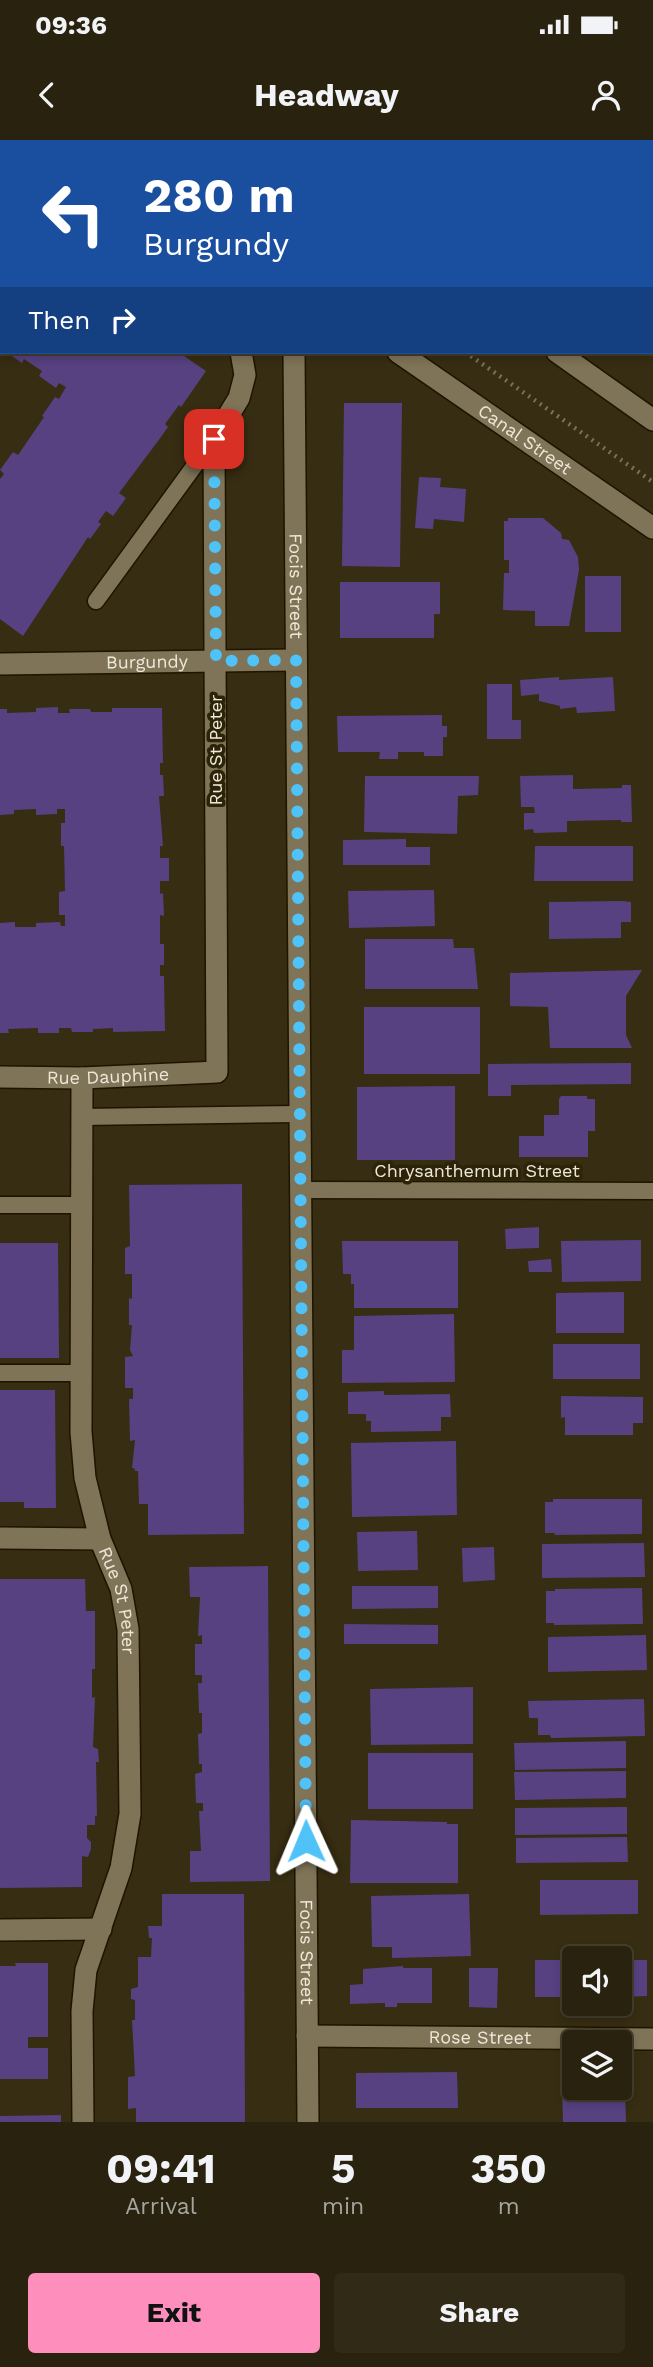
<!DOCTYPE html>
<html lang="en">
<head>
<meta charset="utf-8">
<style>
  body { margin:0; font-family:"Work Sans",sans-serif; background:#312a17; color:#f1f3f6; height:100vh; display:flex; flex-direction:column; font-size:26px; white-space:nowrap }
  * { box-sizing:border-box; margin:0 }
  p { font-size:23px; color:#a5a49e }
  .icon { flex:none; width:38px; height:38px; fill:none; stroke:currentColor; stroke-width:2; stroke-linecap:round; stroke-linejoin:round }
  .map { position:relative; height:1982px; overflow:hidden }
  .side { display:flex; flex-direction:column; background:#29220e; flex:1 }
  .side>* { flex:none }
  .guide { position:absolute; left:0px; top:0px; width:654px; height:214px; box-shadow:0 4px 10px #0003,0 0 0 2px #453f2e; background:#1a4fa0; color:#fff; overflow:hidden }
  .tools { position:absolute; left:562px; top:1806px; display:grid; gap:14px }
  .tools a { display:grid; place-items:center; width:70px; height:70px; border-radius:7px; background:#29220e; box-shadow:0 4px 10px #0003,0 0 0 2px #453f2e; font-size:35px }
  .pin { position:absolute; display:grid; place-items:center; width:60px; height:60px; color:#fff; margin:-30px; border-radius:14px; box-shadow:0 4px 10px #0006 }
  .me { position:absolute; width:77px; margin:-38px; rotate:359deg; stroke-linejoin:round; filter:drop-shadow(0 0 5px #0008) }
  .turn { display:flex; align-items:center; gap:24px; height:147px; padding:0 28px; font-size:32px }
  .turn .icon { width:91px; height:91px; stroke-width:2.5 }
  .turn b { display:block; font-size:49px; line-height:60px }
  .then { display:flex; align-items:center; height:66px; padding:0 28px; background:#0003; gap:14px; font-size:26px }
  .eta { display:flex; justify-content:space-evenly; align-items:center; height:119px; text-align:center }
  .eta b { font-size:42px; font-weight:700; line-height:49px }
  .cta { display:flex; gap:14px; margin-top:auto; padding:14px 28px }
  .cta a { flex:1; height:80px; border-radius:7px; background:#fe8ebb; color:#111; font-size:28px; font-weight:700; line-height:80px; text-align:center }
  .cta a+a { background:#312a17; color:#f1f3f6 }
  .status { display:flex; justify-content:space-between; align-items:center; height:49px; padding:0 35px; background:#29220e; direction:ltr }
  .status svg { height:19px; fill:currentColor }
  header { display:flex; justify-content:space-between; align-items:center; height:91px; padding:0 28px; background:#29220e; font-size:32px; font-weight:700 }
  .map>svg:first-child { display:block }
</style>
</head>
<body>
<div class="status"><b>09:36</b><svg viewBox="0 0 49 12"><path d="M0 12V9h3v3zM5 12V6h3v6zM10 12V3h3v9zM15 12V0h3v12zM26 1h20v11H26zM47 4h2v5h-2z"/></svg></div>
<header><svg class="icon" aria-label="back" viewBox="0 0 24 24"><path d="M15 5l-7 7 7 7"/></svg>Headway<svg class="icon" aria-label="person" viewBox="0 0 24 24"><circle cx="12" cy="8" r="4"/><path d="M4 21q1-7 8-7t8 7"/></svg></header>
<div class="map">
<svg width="653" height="1982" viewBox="0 0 653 1982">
  <rect width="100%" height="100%" fill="#372d12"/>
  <g fill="#574181">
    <path d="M 6,212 L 178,212 L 206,231 L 181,267 L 179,265 L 165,284 L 168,287 L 158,301 L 119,353 L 126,358 L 113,376 L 106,371 L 98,382 L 101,384 L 90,399 L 88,397 L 23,496 L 0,479 L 0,339 L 4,334 L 0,330 L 13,312 L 18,315 L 44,277 L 42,276 L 55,257 L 59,259 L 66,247 L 59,243 L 56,248 L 39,236 L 42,231 L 24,219 L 22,223 Z"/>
    <path d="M 344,263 L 402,263 L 400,427 L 342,426 Z"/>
    <path d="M 419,337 L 441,338 L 440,347 L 466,349 L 464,382 L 434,379 L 433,389 L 415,388 Z"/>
    <path d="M 508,378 L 543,378 L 561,393 L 562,399 L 569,400 L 578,417 L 579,430 L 569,486 L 535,486 L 535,471 L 503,470 L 504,433 L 509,433 L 509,420 L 504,420 L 504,381 L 508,381 Z"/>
    <rect x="585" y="436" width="36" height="56"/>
    <path d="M 340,442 L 440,442 L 440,474 L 434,474 L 434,498 L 340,498 Z"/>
    <path d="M 559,537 L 559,540 L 613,537 L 615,571 L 577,573 L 576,567 L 560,569 L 560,566 L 539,561 L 539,554 L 521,556 L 520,540 Z"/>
    <path d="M 487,544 L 512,544 L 512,580 L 521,580 L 521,599 L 487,599 Z"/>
    <path d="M 58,567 L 58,573 L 70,573 L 69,569 L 90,569 L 91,572 L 112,572 L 112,568 L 162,568 L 163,623 L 160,623 L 160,635 L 163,635 L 164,656 L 159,656 L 163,706 L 160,706 L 160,718 L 169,718 L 169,741 L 160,741 L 160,754 L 163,753 L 164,776 L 160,775 L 160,804 L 164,804 L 164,825 L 160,825 L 160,836 L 164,836 L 165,891 L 113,892 L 113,888 L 93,889 L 93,892 L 72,892 L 71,888 L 59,888 L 59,893 L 38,893 L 38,888 L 8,889 L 9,893 L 0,893 L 0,783 L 15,782 L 15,787 L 36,787 L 36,783 L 60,782 L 61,786 L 65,786 L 65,775 L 59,775 L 59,752 L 65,751 L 64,706 L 61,706 L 61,683 L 65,683 L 65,669 L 57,669 L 57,674 L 36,675 L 36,669 L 14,670 L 14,674 L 0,675 L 0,569 L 7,569 L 7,573 L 36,572 L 36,568 Z"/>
    <path d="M 442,575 L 442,586 L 447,586 L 447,597 L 443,597 L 443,616 L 424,616 L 424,612 L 398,612 L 398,619 L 379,619 L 380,612 L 338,612 L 337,576 Z"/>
    <path d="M 573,635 L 573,649 L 622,648 L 622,645 L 631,645 L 632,682 L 621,682 L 621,680 L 567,681 L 567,692 L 534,693 L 533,689 L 524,690 L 524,673 L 535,673 L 534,667 L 521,667 L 520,636 Z"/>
    <path d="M 365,636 L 479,636 L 478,655 L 458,656 L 457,694 L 364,692 Z"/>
    <path d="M 406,699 L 406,707 L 430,707 L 430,725 L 343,725 L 343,700 Z"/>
    <path d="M 535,706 L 633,706 L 633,741 L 534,741 Z"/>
    <path d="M 434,750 L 435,786 L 349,788 L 348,751 Z"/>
    <path d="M 621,761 L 631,762 L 631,782 L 621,782 L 621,798 L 549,799 L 549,762 Z"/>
    <path d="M 365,799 L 453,799 L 454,808 L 474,808 L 478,849 L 365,849 Z"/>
    <path d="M 642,830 L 626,856 L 626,895 L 632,908 L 550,908 L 548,867 L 510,866 L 510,833 Z"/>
    <rect x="364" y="867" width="116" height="67"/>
    <path d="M 631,923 L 631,944 L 511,945 L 511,956 L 488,956 L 488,924 Z"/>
    <path d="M 455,946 L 455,1020 L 357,1020 L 357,947 Z"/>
    <path d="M 561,956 L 587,956 L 587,959 L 595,959 L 595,991 L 588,991 L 588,1017 L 519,1017 L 519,996 L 544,996 L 544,975 L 559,975 L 559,959 Z"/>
    <path d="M 242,1044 L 244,1394 L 148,1395 L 148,1364 L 139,1364 L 138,1331 L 135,1331 L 134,1328 L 132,1328 L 135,1300 L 130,1301 L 129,1259 L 133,1259 L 133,1248 L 125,1248 L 125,1217 L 133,1216 L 130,1210 L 132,1185 L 129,1185 L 129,1158 L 132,1159 L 132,1134 L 125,1134 L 125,1108 L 130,1106 L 129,1045 Z"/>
    <path d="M 539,1087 L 539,1108 L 506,1109 L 505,1089 Z"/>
    <path d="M 641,1100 L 641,1141 L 562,1142 L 561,1101 Z"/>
    <path d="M 342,1101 L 458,1101 L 458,1168 L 354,1168 L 354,1144 L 351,1144 L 351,1134 L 343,1134 Z"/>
    <path d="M 0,1103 L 58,1103 L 59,1218 L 0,1218 Z"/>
    <path d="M 551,1119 L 552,1132 L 529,1132 L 528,1121 Z"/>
    <path d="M 624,1152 L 624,1193 L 556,1193 L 556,1153 Z"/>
    <path d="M 454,1174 L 455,1242 L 342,1243 L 342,1210 L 354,1210 L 354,1176 Z"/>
    <rect x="553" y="1204" width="87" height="35"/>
    <path d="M 0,1250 L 55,1250 L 56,1368 L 24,1368 L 24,1362 L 0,1362 Z"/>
    <path d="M 384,1251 L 384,1255 L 450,1254 L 451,1277 L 441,1277 L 441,1291 L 371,1292 L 371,1281 L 366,1281 L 366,1274 L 348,1274 L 348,1252 Z"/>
    <path d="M 561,1256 L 643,1257 L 643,1283 L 633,1283 L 633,1295 L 565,1295 L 565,1277 L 561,1278 Z"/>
    <path d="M 456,1301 L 457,1375 L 352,1377 L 351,1303 Z"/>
    <path d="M 553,1359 L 642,1359 L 642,1394 L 554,1395 L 555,1393 L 545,1393 L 545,1362 L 553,1362 Z"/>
    <path d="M 417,1391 L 418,1430 L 358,1431 L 357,1392 Z"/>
    <path d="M 644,1403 L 645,1437 L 542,1438 L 542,1404 Z"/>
    <path d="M 494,1407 L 495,1440 L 463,1442 L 462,1408 Z"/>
    <path d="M 268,1426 L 270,1741 L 190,1742 L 190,1711 L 201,1711 L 199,1671 L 203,1671 L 203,1663 L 196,1663 L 195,1634 L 202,1632 L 202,1624 L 199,1624 L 198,1594 L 202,1593 L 202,1573 L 199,1573 L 198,1543 L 202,1543 L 202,1535 L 195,1535 L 195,1504 L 202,1504 L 202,1495 L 198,1496 L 200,1457 L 190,1457 L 189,1427 Z"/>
    <path d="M 0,1439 L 85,1439 L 86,1471 L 95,1471 L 95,1529 L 92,1529 L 92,1558 L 95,1557 L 93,1607 L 98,1609 L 99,1622 L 96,1622 L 97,1676 L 95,1676 L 95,1685 L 87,1685 L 87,1698 L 91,1702 L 91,1709 L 88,1717 L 82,1716 L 82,1747 L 0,1748 Z"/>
    <path d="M 352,1446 L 438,1446 L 438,1468 L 352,1469 Z"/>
    <path d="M 642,1448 L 643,1484 L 554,1485 L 554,1483 L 546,1483 L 546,1451 L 555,1451 L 555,1449 Z"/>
    <path d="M 344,1484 L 438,1485 L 438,1504 L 344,1504 Z"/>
    <path d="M 646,1495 L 647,1530 L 548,1532 L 548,1497 Z"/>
    <path d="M 473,1547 L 473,1604 L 371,1605 L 370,1549 Z"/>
    <path d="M 644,1559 L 645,1596 L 551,1598 L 550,1595 L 538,1595 L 538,1578 L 529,1578 L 528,1561 Z"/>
    <path d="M 626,1601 L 626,1628 L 515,1630 L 514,1603 Z"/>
    <rect x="368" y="1613" width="105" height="56"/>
    <path d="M 626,1631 L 626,1658 L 515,1660 L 514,1632 Z"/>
    <path d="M 627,1667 L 627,1694 L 515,1695 L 515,1668 Z"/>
    <path d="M 351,1680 L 447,1682 L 447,1684 L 458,1684 L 458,1743 L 350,1743 Z"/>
    <path d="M 627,1697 L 628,1722 L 516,1723 L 516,1698 Z"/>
    <path d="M 540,1740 L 638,1740 L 638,1774 L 540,1775 Z"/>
    <path d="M 162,1754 L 244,1754 L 245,1982 L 136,1982 L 136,1968 L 128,1969 L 128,1937 L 135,1936 L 132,1880 L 135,1880 L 135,1860 L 131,1859 L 131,1849 L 138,1847 L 138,1817 L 151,1817 L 152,1798 L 149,1798 L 148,1786 L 162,1786 Z"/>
    <path d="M 469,1754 L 471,1816 L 392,1818 L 392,1807 L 372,1807 L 371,1756 Z"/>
    <rect x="535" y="1820" width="39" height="37"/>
    <path d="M 620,1820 L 647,1820 L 647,1856 L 620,1857 Z"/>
    <path d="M 15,1823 L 48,1823 L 48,1897 L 28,1897 L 28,1908 L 48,1908 L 48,1939 L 0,1939 L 0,1826 L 16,1826 Z"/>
    <path d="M 403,1826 L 403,1828 L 432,1828 L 432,1863 L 397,1863 L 397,1867 L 385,1867 L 385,1863 L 350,1864 L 350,1845 L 363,1844 L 363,1829 Z"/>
    <path d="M 469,1828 L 498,1828 L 497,1868 L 469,1867 Z"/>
    <path d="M 457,1932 L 458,1968 L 356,1968 L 356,1933 Z"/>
    <path d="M 625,1949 L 626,1982 L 563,1982 L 562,1950 Z"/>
    <path d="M 61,1975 L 61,1982 L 0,1982 L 0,1976 Z"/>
  </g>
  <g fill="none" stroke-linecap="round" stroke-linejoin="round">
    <defs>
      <g id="lane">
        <path d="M 96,461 L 214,299"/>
        <path d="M 81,977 L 299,974"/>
        <path d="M 300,1050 L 653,1051"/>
        <path d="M 0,1065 L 80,1065"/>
        <path d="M 0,1233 L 82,1233"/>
      </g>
      <g id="street">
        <path d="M 92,0 L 95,2"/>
        <path d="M 257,0 L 260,2"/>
        <path d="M 407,0 L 407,2"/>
        <path d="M 0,30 L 2,32"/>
        <path id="s1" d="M 294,212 L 308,1982"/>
        <path id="s2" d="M 398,212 L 653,388"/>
        <path d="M 557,212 L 653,280"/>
        <path id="s3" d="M 0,524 L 296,520"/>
        <path id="s4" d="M 0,937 L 82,938 L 217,932 L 214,299 L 239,258 L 245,235 L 241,212"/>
        <path id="s5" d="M 82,938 L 81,1292 L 85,1338 L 100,1399 L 121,1449 L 128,1489 L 130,1674 L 121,1728 L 86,1830 L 82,1871 L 83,1982"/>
        <path d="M 0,1398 L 100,1399"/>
        <path d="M 0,1790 L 101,1789"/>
        <path id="s6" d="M 307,1896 L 653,1899"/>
      </g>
    </defs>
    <use href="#lane" stroke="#1e1500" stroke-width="19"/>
    <use href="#street" stroke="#1e1500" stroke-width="24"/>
    <g stroke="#787059" stroke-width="4.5" stroke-dasharray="2 5" stroke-linecap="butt">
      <path d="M 155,0 L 157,2"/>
      <path d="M 465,212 L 653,342"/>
    </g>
    <use href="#lane" stroke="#7f7457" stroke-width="16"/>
    <use href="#street" stroke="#7f7457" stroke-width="21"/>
  </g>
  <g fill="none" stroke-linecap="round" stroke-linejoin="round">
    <path stroke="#4fc3f7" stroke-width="12" stroke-dasharray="0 21.6" d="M 214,299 L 216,521 L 296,520 L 306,1701"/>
  </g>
  <g text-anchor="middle" stroke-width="7" stroke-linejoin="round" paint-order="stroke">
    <g font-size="18" fill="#eee8d8" stroke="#2d2308">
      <text dy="6" stroke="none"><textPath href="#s2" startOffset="154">Canal Street</textPath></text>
      <text dy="6" stroke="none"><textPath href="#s1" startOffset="234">Focis Street</textPath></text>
      <text dy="6" stroke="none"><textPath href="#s3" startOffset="147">Burgundy</textPath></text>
      <text transform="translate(216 610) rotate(-90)" y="6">Rue St Peter</text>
      <text dy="6" stroke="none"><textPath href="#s4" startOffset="108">Rue Dauphine</textPath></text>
      <text x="477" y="1037">Chrysanthemum Street</text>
      <text dy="6" stroke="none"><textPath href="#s5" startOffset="528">Rue St Peter</textPath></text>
      <text dy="6" stroke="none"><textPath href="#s1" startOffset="1600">Focis Street</textPath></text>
      <text dy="6" stroke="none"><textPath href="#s6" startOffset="173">Rose Street</textPath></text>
    </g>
  </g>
</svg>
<div class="tools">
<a><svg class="icon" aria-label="sound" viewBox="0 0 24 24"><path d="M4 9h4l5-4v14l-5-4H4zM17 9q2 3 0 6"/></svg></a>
<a><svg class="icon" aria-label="layers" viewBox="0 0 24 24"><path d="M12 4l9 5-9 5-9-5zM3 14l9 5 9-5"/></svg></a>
</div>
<div class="pin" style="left:214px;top:299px;background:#d93025"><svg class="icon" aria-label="arrive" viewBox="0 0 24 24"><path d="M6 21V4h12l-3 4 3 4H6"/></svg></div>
<svg class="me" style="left:306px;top:1701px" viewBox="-20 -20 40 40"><path d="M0-17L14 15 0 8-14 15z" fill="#4fc3f7" stroke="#fff" stroke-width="4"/></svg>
<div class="guide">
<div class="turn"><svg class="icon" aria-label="left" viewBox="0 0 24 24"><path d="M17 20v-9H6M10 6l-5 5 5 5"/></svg><div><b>280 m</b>Burgundy</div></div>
<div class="then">Then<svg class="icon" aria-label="right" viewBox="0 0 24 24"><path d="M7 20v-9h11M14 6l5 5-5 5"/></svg></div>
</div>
</div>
<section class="side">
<div class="eta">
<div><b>09:41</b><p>Arrival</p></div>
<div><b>5</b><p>min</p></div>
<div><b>350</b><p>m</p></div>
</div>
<div class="cta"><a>Exit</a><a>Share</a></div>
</section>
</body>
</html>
